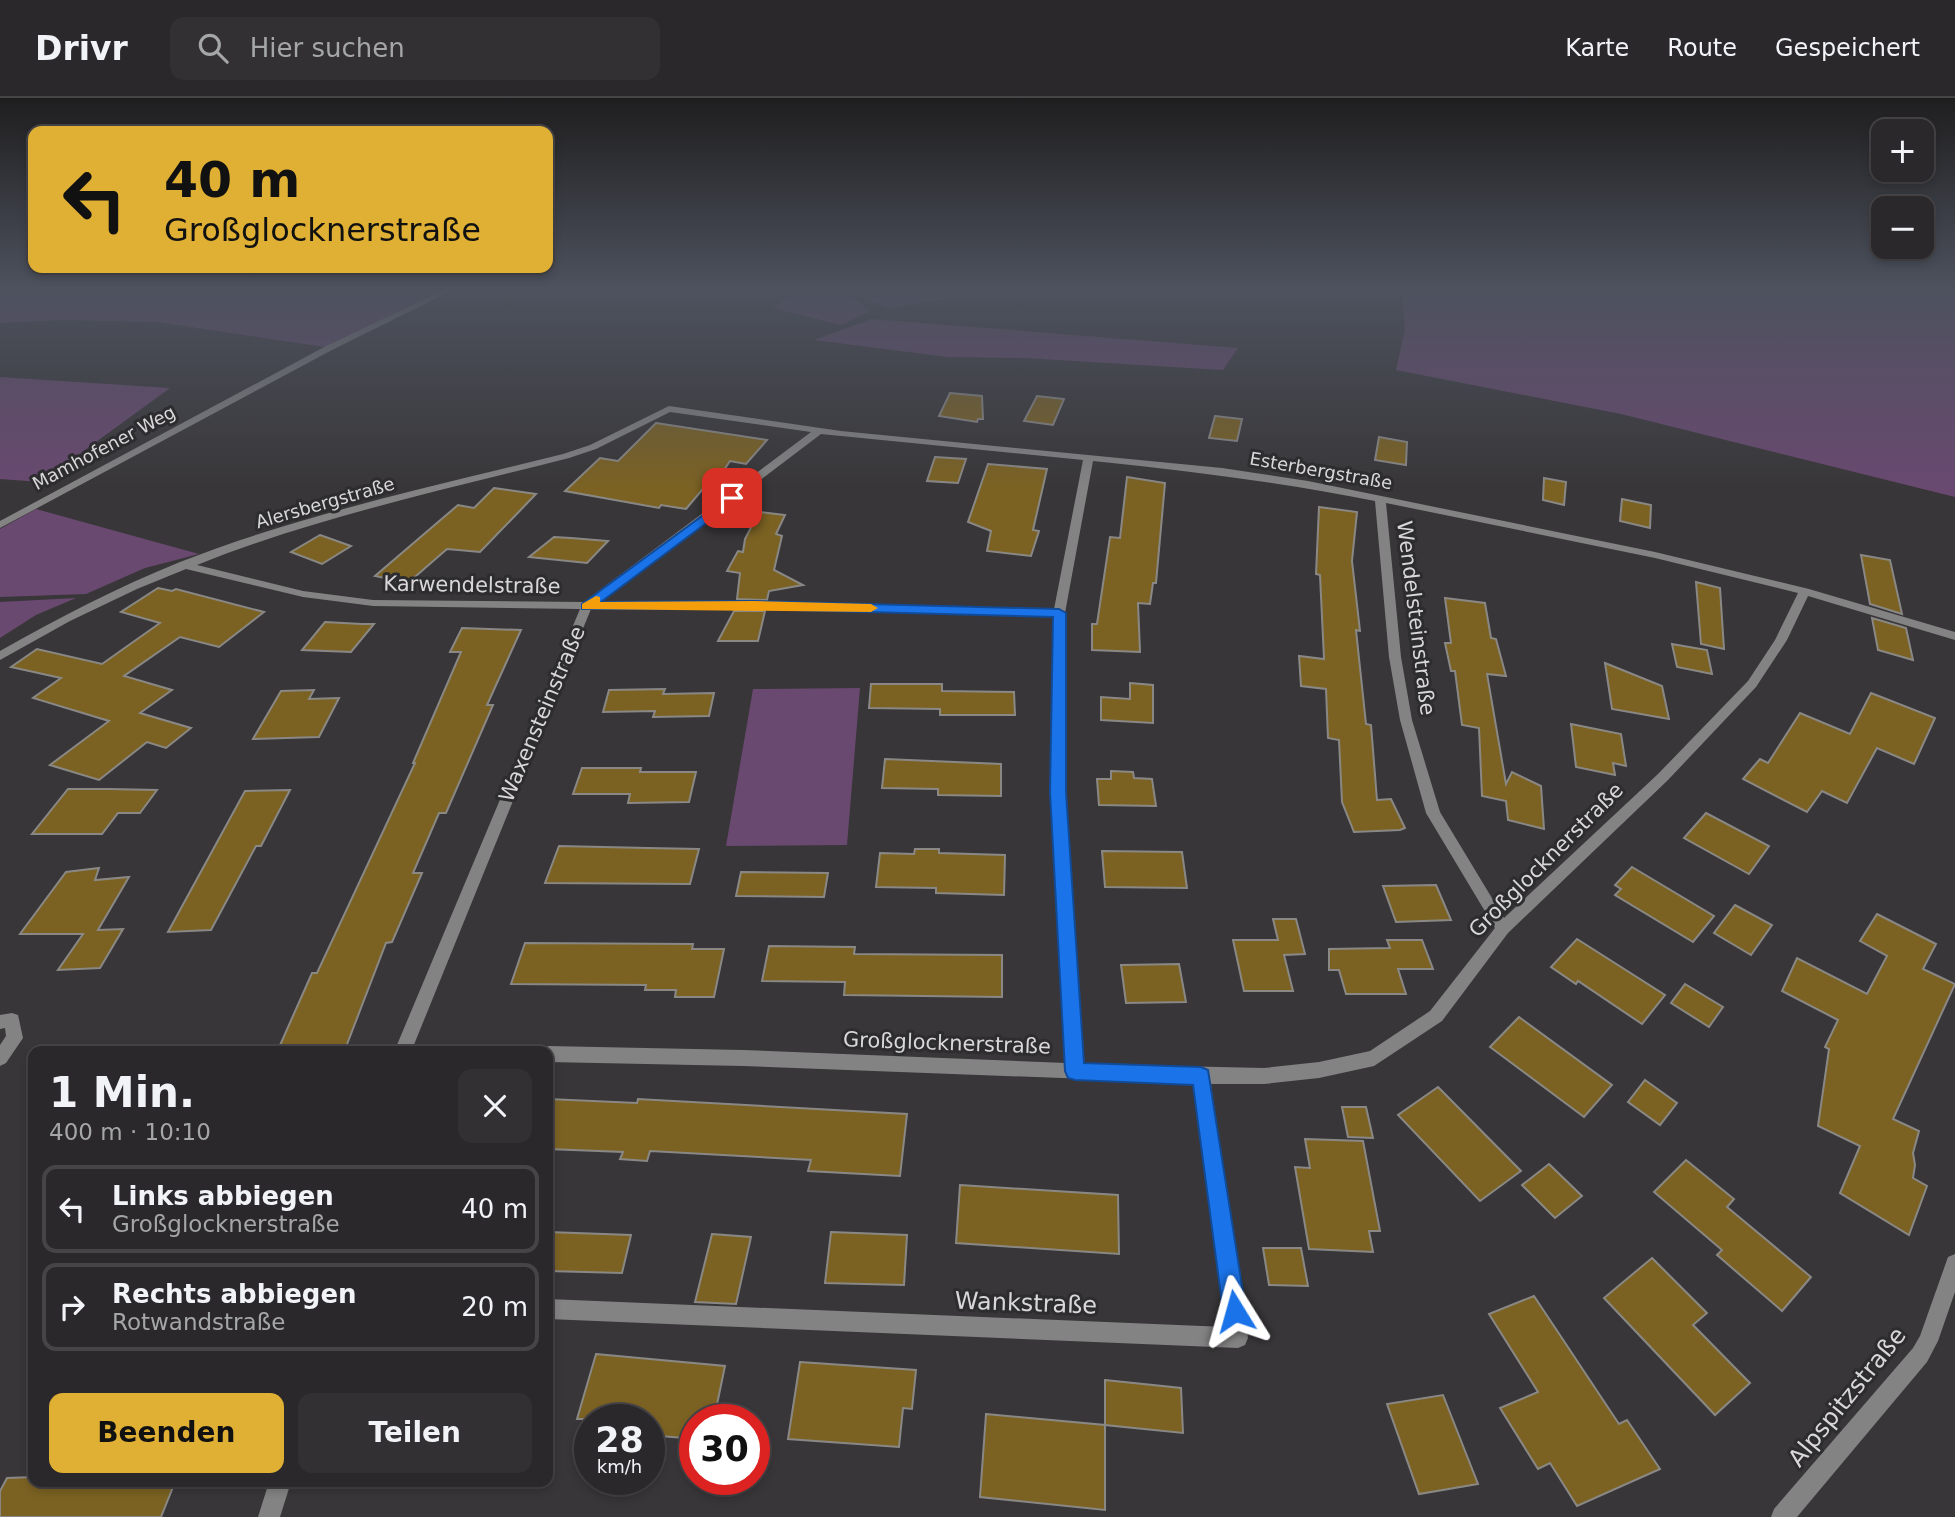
<!DOCTYPE html>
<html lang="de">
<head>
<meta charset="utf-8">
<style>
  body { margin:0; font-family:"DejaVu Sans",sans-serif; background:#323032; color:#f1f3f6; height:100vh; display:flex; flex-direction:column; font-size:26px; white-space:nowrap }
  * { box-sizing:border-box; margin:0 }
  p { font-size:23px; color:#a5a6a8 }
  .icon { flex:none; width:38px; height:38px; fill:none; stroke:currentColor; stroke-width:2; stroke-linecap:round; stroke-linejoin:round }
  .map { position:relative; flex:1; overflow:hidden }
  .panel { position:absolute; left:28px; top:948px; width:525px; height:441px; display:flex; flex-direction:column; background:#2a282a; border-radius:14px; box-shadow:0 4px 10px #0003,0 0 0 2px #464447 }
  .panel>* { flex:none }
  .guide { position:absolute; left:28px; top:28px; width:525px; height:147px; border-radius:14px; box-shadow:0 4px 10px #0003,0 0 0 2px #464447; background:#e0b034; color:#111; overflow:hidden }
  .controls { position:absolute; left:1871px; top:21px; display:grid; gap:14px }
  .controls a { display:grid; place-items:center; width:63px; height:63px; border-radius:14px; background:#2a282a; box-shadow:0 4px 10px #0003,0 0 0 2px #464447; font-size:35px }
  .speed { position:absolute; left:574px; top:1306px; display:flex; gap:14px; font-size:35px; font-weight:700; text-align:center }
  .speed>* { display:grid; place-content:center; width:91px; height:91px; border-radius:50%; background:#2a282a; box-shadow:0 4px 10px #0003,0 0 0 2px #464447; line-height:1 }
  .speed small { font-size:18px; font-weight:400 }
  .speed .limit { border:10px solid #d22; background:#fff; color:#111 }
  .pin { position:absolute; display:grid; place-items:center; width:60px; height:60px; color:#fff; margin:-30px; border-radius:14px; box-shadow:0 4px 10px #0006 }
  .me { position:absolute; width:77px; margin:-38px; rotate:352deg; stroke-linejoin:round; filter:drop-shadow(0 0 5px #0008) }
  .turn { display:flex; align-items:center; gap:24px; height:147px; padding:0 21px; font-size:32px }
  .turn .icon { width:91px; height:91px; stroke-width:2.5 }
  .turn b { display:block; font-size:49px; line-height:60px }
  .round { display:grid; place-items:center; flex:none; width:74px; height:74px; border-radius:14px; background:#323032 }
  .headline { display:flex; align-items:center; justify-content:space-between; height:119px; padding:0 21px }
  h1 { font-size:42px; font-weight:700; line-height:52px }
  .button { display:flex; gap:14px; margin-top:auto; padding:14px 21px }
  .button a { flex:1; height:80px; border-radius:14px; background:#e0b034; color:#111; font-size:28px; font-weight:700; line-height:80px; text-align:center }
  .button a+a { background:#323032; color:#f1f3f6 }
  ul { padding:0; list-style:none }
  li { display:flex; align-items:center; gap:21px; height:88px; margin:0 14px 10px; padding:0 7px; border:4px solid #464447; border-radius:14px }
  li div { flex:1 }
  li b { display:block; font-size:26px }
  li em { font-style:normal }
  header { display:flex; align-items:center; gap:42px; box-sizing:border-box; height:98px; padding:0 35px; background:#2a282a; border-bottom:2px solid #464447 }
  header strong { font-size:33px }
  nav { display:flex; gap:38px; margin-inline-start:auto; font-size:24px }
  .search { width:490px; height:63px; background:#323032; display:flex; align-items:center; gap:18px; box-sizing:border-box; padding:0 24px; border-radius:14px; color:#a5a6a8; font-size:26px }
  .map>svg:first-child { display:block }
</style>
</head>
<body>
<header>
<strong>Drivr</strong>
<div class="search"><svg class="icon" aria-label="search" viewBox="0 0 24 24"><circle cx="10" cy="10" r="6"/><path d="M15 15l6 6"/></svg>Hier suchen</div>
<nav><a>Karte</a><a>Route</a><a>Gespeichert</a></nav>
</header>
<div class="map">
<svg width="1955" height="1419" viewBox="0 0 1955 1419">
  <rect width="100%" height="100%" fill="#383638"/>
  <g fill="#694970">
    <path d="M 0,192 L 445,192 L 324,249 L 157,224 L 61,222 L 0,225 Z"/>
    <path d="M 797,192 C 820,192 855,191 869,214 L 841,227 L 772,210 Z"/>
    <path d="M 843,192 L 1005,192 L 887,210 Z"/>
    <path d="M 1402,192 L 1955,192 L 1955,399 L 1621,316 L 1396,272 L 1405,231 Z"/>
    <path d="M 872,221 L 1238,250 L 1223,272 L 1025,260 L 948,259 L 814,242 Z"/>
    <path d="M 0,279 L 170,290 L 41,384 L 0,381 Z"/>
    <path d="M 36,411 L 199,456 L 145,470 L 86,496 L 0,499 L 0,431 Z"/>
    <path d="M 76,500 L 36,517 L 0,540 L 0,504 Z"/>
    <path d="M 860,590 L 847,747 L 726,748 L 753,591 Z"/>
  </g>
  <g fill="#7b6223" stroke="#8a8885" stroke-width="2">
    <path d="M 950,295 L 982,298 L 983,321 L 978,321 L 977,324 L 939,318 Z"/>
    <path d="M 1037,298 L 1064,301 L 1053,327 L 1024,323 Z"/>
    <path d="M 1215,318 L 1242,321 L 1237,343 L 1209,340 Z"/>
    <path d="M 656,325 L 767,342 L 746,366 L 730,363 L 714,387 L 707,386 L 686,411 L 661,407 L 659,410 L 565,393 L 600,360 L 618,363 Z"/>
    <path d="M 1379,339 L 1407,344 L 1406,367 L 1375,362 Z"/>
    <path d="M 935,359 L 966,361 L 958,385 L 927,383 Z"/>
    <path d="M 988,366 L 1047,371 L 1033,432 L 1039,433 L 1031,458 L 987,453 L 991,433 L 968,424 Z"/>
    <path d="M 1127,379 L 1165,385 L 1156,485 L 1153,485 L 1150,506 L 1138,505 L 1140,554 L 1092,552 L 1092,526 L 1097,526 L 1110,439 L 1120,440 Z"/>
    <path d="M 1544,380 L 1566,384 L 1564,407 L 1543,402 Z"/>
    <path d="M 494,390 L 536,396 L 480,454 L 447,451 L 408,485 L 375,478 L 458,407 L 474,410 Z"/>
    <path d="M 1622,401 L 1651,407 L 1650,430 L 1620,423 Z"/>
    <path d="M 1319,409 L 1357,414 L 1352,463 L 1360,533 L 1356,532 L 1366,626 L 1371,627 L 1377,702 L 1391,701 L 1405,730 L 1400,732 L 1354,734 L 1342,704 L 1339,642 L 1328,640 L 1326,591 L 1301,588 L 1299,558 L 1324,561 L 1320,477 L 1316,476 Z"/>
    <path d="M 759,414 L 785,417 L 776,436 L 782,438 L 774,472 L 803,487 L 769,493 L 767,502 L 737,501 L 740,475 L 727,473 L 738,453 L 743,454 L 745,441 Z"/>
    <path d="M 320,437 L 351,448 L 322,466 L 291,454 Z"/>
    <path d="M 554,439 L 571,440 L 608,443 L 587,465 L 529,459 Z"/>
    <path d="M 1861,457 L 1890,462 L 1902,516 L 1870,506 Z"/>
    <path d="M 1696,484 L 1720,490 L 1724,551 L 1701,546 Z"/>
    <path d="M 158,490 L 172,493 L 176,491 L 264,514 L 219,549 L 180,539 L 124,578 L 172,592 L 140,615 L 191,630 L 166,650 L 147,644 L 99,682 L 50,667 L 109,623 L 33,600 L 61,580 L 11,569 L 37,551 L 102,566 L 160,525 L 121,514 Z"/>
    <path d="M 1445,500 L 1485,505 L 1491,540 L 1496,541 L 1506,578 L 1487,576 L 1506,686 L 1512,674 L 1541,688 L 1544,731 L 1508,722 L 1506,703 L 1482,698 L 1479,630 L 1462,627 L 1455,573 L 1451,573 L 1445,545 L 1451,545 Z"/>
    <path d="M 734,513 L 765,513 L 758,543 L 718,543 Z"/>
    <path d="M 1872,520 L 1906,530 L 1913,562 L 1878,552 Z"/>
    <path d="M 325,524 L 362,526 L 374,526 L 351,554 L 302,552 Z"/>
    <path d="M 462,530 L 521,532 L 487,607 L 493,607 L 446,715 L 439,715 L 413,775 L 422,775 L 392,844 L 386,845 L 344,954 L 277,954 L 312,875 L 317,875 L 415,665 L 413,665 L 461,554 L 450,554 Z"/>
    <path d="M 1672,546 L 1707,552 L 1712,576 L 1677,569 Z"/>
    <path d="M 1605,565 L 1662,588 L 1669,621 L 1612,611 Z"/>
    <path d="M 1130,585 L 1153,587 L 1153,625 L 1101,622 L 1101,599 L 1130,601 Z"/>
    <path d="M 871,586 L 942,586 L 942,593 L 1014,594 L 1015,617 L 940,617 L 940,611 L 869,610 Z"/>
    <path d="M 665,591 L 663,596 L 714,595 L 709,618 L 653,619 L 655,613 L 603,614 L 609,592 Z"/>
    <path d="M 314,592 L 309,601 L 339,600 L 319,639 L 253,641 L 281,593 Z"/>
    <path d="M 1871,595 L 1935,620 L 1914,666 L 1877,650 L 1847,705 L 1822,693 L 1807,714 L 1743,681 L 1760,661 L 1768,665 L 1800,615 L 1850,636 Z"/>
    <path d="M 1571,626 L 1621,636 L 1626,668 L 1613,665 L 1615,677 L 1576,669 Z"/>
    <path d="M 885,661 L 1001,666 L 1001,698 L 938,697 L 938,691 L 882,690 Z"/>
    <path d="M 582,670 L 641,670 L 640,674 L 696,674 L 689,704 L 628,705 L 630,696 L 573,696 Z"/>
    <path d="M 1111,673 L 1133,674 L 1134,680 L 1152,681 L 1156,708 L 1099,707 L 1097,681 L 1111,681 Z"/>
    <path d="M 68,691 L 109,691 L 157,692 L 140,715 L 118,715 L 102,736 L 32,736 Z"/>
    <path d="M 290,692 L 261,748 L 256,748 L 211,832 L 168,834 L 245,693 Z"/>
    <path d="M 1706,715 L 1769,748 L 1749,776 L 1684,740 Z"/>
    <path d="M 559,748 L 648,750 L 699,751 L 690,786 L 545,785 Z"/>
    <path d="M 915,751 L 939,751 L 939,755 L 1005,757 L 1004,797 L 936,795 L 936,790 L 876,789 L 880,755 L 914,756 Z"/>
    <path d="M 1102,753 L 1182,754 L 1187,790 L 1105,789 Z"/>
    <path d="M 1632,769 L 1714,818 L 1693,844 L 1615,797 L 1621,791 L 1615,787 Z"/>
    <path d="M 99,770 L 95,782 L 129,779 L 98,832 L 123,831 L 100,870 L 58,872 L 83,836 L 20,836 L 66,774 Z"/>
    <path d="M 741,774 L 828,775 L 824,799 L 736,798 Z"/>
    <path d="M 1436,787 L 1451,822 L 1396,824 L 1383,788 Z"/>
    <path d="M 1735,807 L 1772,827 L 1751,857 L 1714,835 Z"/>
    <path d="M 1877,816 L 1936,846 L 1923,871 L 1955,886 L 1893,1021 L 1919,1033 L 1913,1055 L 1915,1067 L 1913,1080 L 1927,1088 L 1909,1137 L 1840,1095 L 1860,1048 L 1818,1028 L 1829,951 L 1825,949 L 1838,922 L 1782,893 L 1797,860 L 1867,896 L 1887,858 L 1860,843 Z"/>
    <path d="M 1273,821 L 1296,821 L 1305,856 L 1284,857 L 1293,893 L 1244,893 L 1233,842 L 1278,842 Z"/>
    <path d="M 1577,841 L 1665,897 L 1642,926 L 1578,883 L 1576,886 L 1551,869 Z"/>
    <path d="M 1387,842 L 1422,842 L 1433,871 L 1398,871 L 1406,896 L 1346,896 L 1339,872 L 1329,872 L 1329,851 L 1390,850 Z"/>
    <path d="M 525,845 L 693,846 L 692,851 L 724,851 L 714,899 L 675,899 L 676,892 L 645,892 L 646,887 L 511,886 Z"/>
    <path d="M 769,848 L 855,849 L 854,856 L 1002,857 L 1002,899 L 844,897 L 845,884 L 762,883 Z"/>
    <path d="M 1179,866 L 1186,904 L 1126,905 L 1121,867 Z"/>
    <path d="M 1685,886 L 1723,909 L 1709,929 L 1671,905 Z"/>
    <path d="M 1519,919 L 1612,987 L 1584,1019 L 1490,949 Z"/>
    <path d="M 1645,982 L 1677,1005 L 1660,1027 L 1628,1004 Z"/>
    <path d="M 1438,989 L 1521,1073 L 1480,1103 L 1398,1017 Z"/>
    <path d="M 548,1001 L 637,1005 L 638,1001 L 907,1016 L 900,1078 L 808,1073 L 811,1062 L 650,1053 L 647,1063 L 620,1061 L 623,1054 L 548,1051 Z"/>
    <path d="M 1342,1009 L 1366,1009 L 1373,1040 L 1348,1039 Z"/>
    <path d="M 1305,1041 L 1363,1043 L 1380,1133 L 1369,1133 L 1373,1154 L 1309,1151 L 1295,1069 L 1310,1070 Z"/>
    <path d="M 1686,1062 L 1734,1101 L 1727,1109 L 1811,1179 L 1782,1213 L 1717,1157 L 1722,1152 L 1654,1094 Z"/>
    <path d="M 1549,1066 L 1582,1098 L 1555,1120 L 1522,1087 Z"/>
    <path d="M 960,1087 L 1118,1097 L 1119,1156 L 956,1145 Z"/>
    <path d="M 548,1134 L 631,1137 L 622,1175 L 548,1173 Z"/>
    <path d="M 831,1134 L 907,1137 L 904,1187 L 825,1185 Z"/>
    <path d="M 712,1136 L 751,1139 L 736,1206 L 695,1204 Z"/>
    <path d="M 1263,1150 L 1301,1150 L 1308,1188 L 1269,1187 Z"/>
    <path d="M 1652,1160 L 1707,1215 L 1693,1227 L 1750,1285 L 1715,1317 L 1604,1200 Z"/>
    <path d="M 1534,1198 L 1619,1326 L 1627,1322 L 1660,1371 L 1577,1408 L 1550,1365 L 1538,1371 L 1500,1310 L 1538,1294 L 1489,1216 Z"/>
    <path d="M 596,1256 L 725,1268 L 714,1321 L 695,1321 L 695,1341 L 649,1337 L 649,1321 L 577,1321 Z"/>
    <path d="M 800,1264 L 916,1272 L 912,1311 L 903,1310 L 899,1349 L 788,1341 Z"/>
    <path d="M 1105,1282 L 1181,1290 L 1183,1335 L 1105,1327 Z"/>
    <path d="M 1443,1297 L 1478,1386 L 1419,1396 L 1387,1306 Z"/>
    <path d="M 986,1316 L 1105,1327 L 1105,1412 L 980,1399 Z"/>
    <path d="M 33,1379 L 33,1384 L 175,1384 L 161,1419 L 0,1419 L 0,1393 L 7,1380 Z"/>
  </g>
  <g fill="none" stroke-linecap="round" stroke-linejoin="round">
    <g fill="#848384" fill-rule="evenodd">
      <path d="M 444,192 L 453,192 L 332,252 L 0,430 L 0,423 L 326,248 Z"/>
      <path d="M 669,308 L 841,333 L 1222,370 L 1308,383 L 1655,454 L 1809,491 L 1955,534 L 1955,542 L 1808,498 L 1787,542 L 1756,589 L 1668,682 L 1508,835 L 1442,923 L 1374,968 L 1319,980 L 1264,986 L 1211,986 L 1248,1240 L 1245,1247 L 1238,1250 L 548,1221 L 548,1201 L 1226,1229 L 1193,985 L 743,968 L 548,964 L 548,954 L 541,954 L 548,948 L 743,952 L 1066,965 L 1051,694 L 1053,518 L 755,510 L 591,511 L 411,954 L 394,954 L 580,511 L 373,508 L 303,499 L 186,471 L 137,491 L 70,523 L 0,562 L 0,553 C 58,520 118,489 180,464 C 302,416 436,388 563,356 L 590,347 ZM 670,314 L 811,334 L 584,504 L 373,502 L 303,493 L 197,467 C 316,419 445,392 569,360 L 596,351 ZM 821,336 L 1083,362 L 1054,511 L 755,504 L 599,504 ZM 1093,363 C 1188,373 1281,384 1375,403 L 1389,559 L 1400,622 L 1426,715 L 1495,830 L 1430,913 L 1370,953 L 1319,964 L 1264,970 L 1083,966 L 1065,694 L 1065,515 ZM 1386,405 L 1655,460 L 1798,495 L 1775,542 L 1748,583 L 1658,676 L 1504,820 L 1440,714 L 1412,622 L 1401,559 Z"/>
      <path d="M 12,915 L 18,917 L 23,940 L 6,965 L 0,968 L 0,947 L 6,938 L 5,930 L 0,931 L 0,917 Z"/>
      <path d="M 1955,1156 L 1955,1194 L 1938,1243 L 1927,1264 L 1797,1419 L 1771,1419 L 1774,1411 L 1913,1250 L 1920,1238 L 1948,1159 Z"/>
      <path d="M 269,1384 L 291,1384 L 280,1419 L 258,1419 Z"/>
    </g>
  </g>
  <linearGradient id="sky" x2="0" y2="1"><stop stop-color="#1f1e1f"/><stop offset="0.49" stop-color="#4d525e"/><stop offset="1" stop-color="#4d525e" stop-opacity="0"/></linearGradient>
  <rect width="1955" height="390" fill="url(#sky)"/>
  <path fill="#1a73e8" stroke="#114b97" stroke-width="2" d="M 732,396 L 737,397 L 737,402 L 601,504 L 754,503 L 1059,511 L 1066,515 L 1066,694 L 1084,965 L 1201,969 L 1208,972 L 1246,1213 L 1243,1221 L 1235,1225 L 1227,1221 L 1223,1213 L 1193,987 L 1075,982 L 1068,980 L 1065,973 L 1050,694 L 1053,519 L 754,511 L 582,511 L 582,506 Z"/>
  <path fill="#f59e0b" d="M 596,498 L 600,499 L 600,504 L 754,503 L 871,506 L 878,510 L 871,514 L 582,511 L 582,506 Z"/>
  <g text-anchor="middle" stroke-width="6" stroke-linejoin="round" paint-order="stroke">
    <g font-size="18" fill="#d9d7d9" stroke="#2d2c2e">
      <text transform="translate(104 350) rotate(-28)" y="6">Mamhofener Weg</text>
      <text transform="translate(1321 373) rotate(10)" y="6">Esterbergstraße</text>
      <text transform="translate(325 405) rotate(-16)" y="6">Alersbergstraße</text>
    </g>
    <g font-size="21" fill="#d9d7d9" stroke="#2d2c2e">
      <text transform="translate(472 487) rotate(1)" y="7">Karwendelstraße</text>
      <text transform="translate(1416 520) rotate(83)" y="7">Wendelsteinstraße</text>
      <text transform="translate(542 616) rotate(-67)" y="7">Waxensteinstraße</text>
      <text transform="translate(1546 762) rotate(-45)" y="7">Großglocknerstraße</text>
      <text transform="translate(947 945) rotate(2)" y="7">Großglocknerstraße</text>
    </g>
    <g font-size="24" fill="#d9d7d9" stroke="#2d2c2e">
      <text transform="translate(1026 1205) rotate(2)" y="8">Wankstraße</text>
      <text transform="translate(1847 1299) rotate(-51)" y="8">Alpspitzstraße</text>
    </g>
  </g>
</svg>
<div class="controls">
<a>+</a>
<a>−</a>
</div>
<div class="speed"><div>28<small>km/h</small></div><div class="limit">30</div></div>
<div class="pin" style="left:732px;top:400px;background:#d93025"><svg class="icon" aria-label="arrive" viewBox="0 0 24 24"><path d="M6 21V4h12l-3 4 3 4H6"/></svg></div>
<svg class="me" style="left:1235px;top:1213px" viewBox="-20 -20 40 40"><path d="M0-17L14 15 0 8-14 15z" fill="#1a73e8" stroke="#fff" stroke-width="4"/></svg>
<div class="guide">
<div class="turn"><svg class="icon" aria-label="left" viewBox="0 0 24 24"><path d="M17 20v-9H6M10 6l-5 5 5 5"/></svg><div><b>40 m</b>Großglocknerstraße</div></div>
</div>
<section class="panel">
<div class="headline"><div><h1>1 Min.</h1><p>400 m · 10:10</p></div><a class="round"><svg class="icon" aria-label="close" viewBox="0 0 24 24"><path d="M6 6l12 12M18 6L6 18"/></svg></a></div>
<ul>
<li><svg class="icon" aria-label="left" viewBox="0 0 24 24"><path d="M17 20v-9H6M10 6l-5 5 5 5"/></svg><div><b>Links abbiegen</b><p>Großglocknerstraße</p></div><em>40 m</em></li>
<li><svg class="icon" aria-label="right" viewBox="0 0 24 24"><path d="M7 20v-9h11M14 6l5 5-5 5"/></svg><div><b>Rechts abbiegen</b><p>Rotwandstraße</p></div><em>20 m</em></li>
</ul>
<div class="button"><a>Beenden</a><a>Teilen</a></div>
</section>
</div>
</body>
</html>
